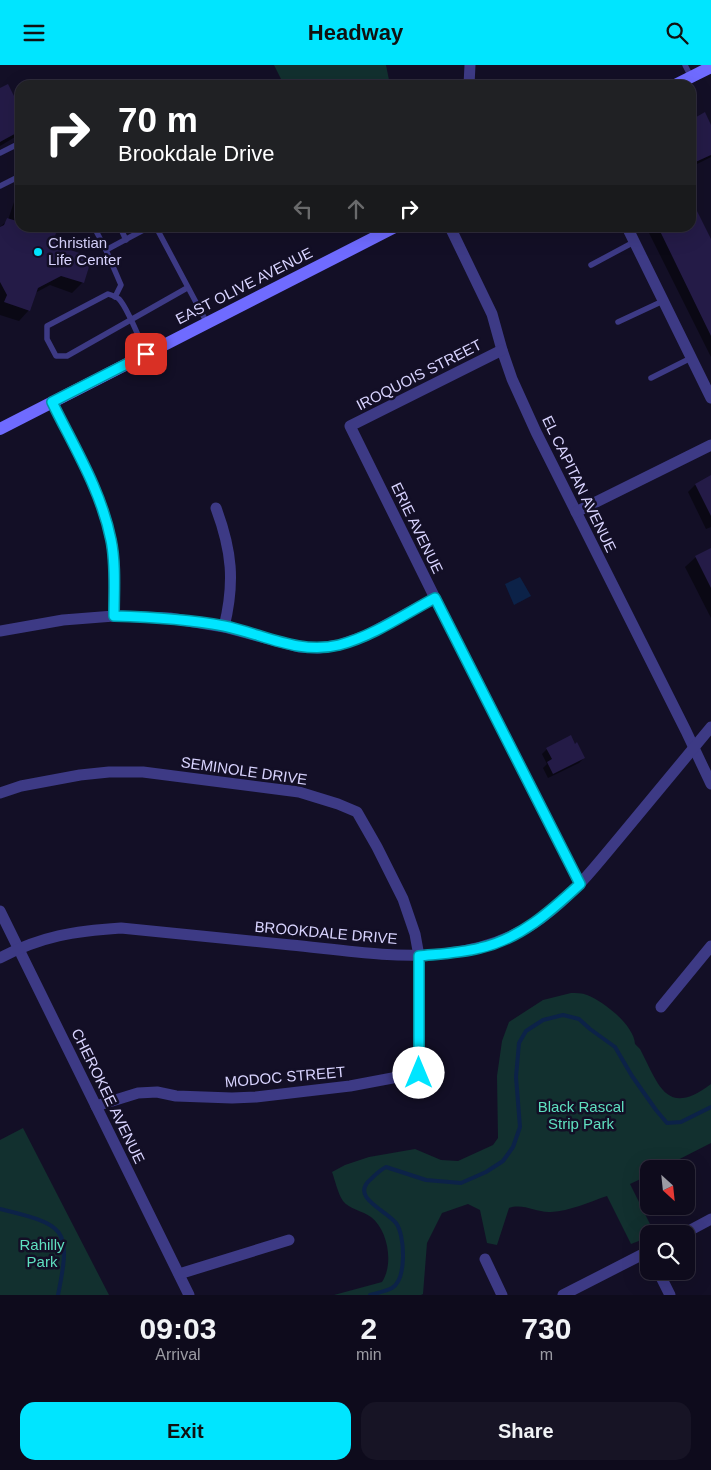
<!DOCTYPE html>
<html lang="en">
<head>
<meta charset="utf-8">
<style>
  body { margin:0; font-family:Arial,sans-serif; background:#171425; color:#f1f3f6; height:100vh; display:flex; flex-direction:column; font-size:19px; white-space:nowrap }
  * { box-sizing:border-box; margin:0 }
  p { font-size:16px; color:#9b9ba3 }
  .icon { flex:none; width:28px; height:28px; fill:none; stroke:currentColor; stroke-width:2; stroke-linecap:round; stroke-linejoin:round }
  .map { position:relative; height:1230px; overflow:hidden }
  .details { display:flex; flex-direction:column; background:#0e0b1c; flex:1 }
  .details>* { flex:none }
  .top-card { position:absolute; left:15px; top:15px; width:681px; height:152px; border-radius:15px; box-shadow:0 5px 20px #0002,0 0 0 1px #2e2b3b; background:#202124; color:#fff; overflow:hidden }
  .needle { width:32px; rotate:153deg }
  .controls { position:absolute; left:640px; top:1095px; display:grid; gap:10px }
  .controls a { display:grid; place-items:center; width:55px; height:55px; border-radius:10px; background:#0e0b1c; box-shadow:0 5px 20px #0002,0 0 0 1px #2e2b3b; font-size:25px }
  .pin { position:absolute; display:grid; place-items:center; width:42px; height:42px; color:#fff; margin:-21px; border-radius:10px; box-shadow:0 2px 8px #0006 }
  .me { position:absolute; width:55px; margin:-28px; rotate:0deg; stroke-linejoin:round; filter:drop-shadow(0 0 4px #0008) }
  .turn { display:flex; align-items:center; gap:18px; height:105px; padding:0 20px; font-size:22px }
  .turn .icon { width:65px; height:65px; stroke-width:2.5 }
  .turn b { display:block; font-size:35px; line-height:42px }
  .lanes { display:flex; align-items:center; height:48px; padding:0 20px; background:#0003; justify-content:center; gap:25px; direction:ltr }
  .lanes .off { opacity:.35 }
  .eta { display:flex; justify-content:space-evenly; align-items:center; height:85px; text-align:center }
  .eta b { font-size:30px; font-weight:700; line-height:35px }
  .button { display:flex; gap:10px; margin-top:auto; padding:10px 20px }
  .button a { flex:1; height:58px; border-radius:15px; background:#00e5ff; color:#111; font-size:20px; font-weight:700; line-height:58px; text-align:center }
  .button a+a { background:#171425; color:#f1f3f6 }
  header { display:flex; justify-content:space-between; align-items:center; height:65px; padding:0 20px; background:#00e5ff; color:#111; font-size:22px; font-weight:700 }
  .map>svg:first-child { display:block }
</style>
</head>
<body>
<header><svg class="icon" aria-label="menu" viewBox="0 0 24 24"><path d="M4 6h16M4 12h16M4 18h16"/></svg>Headway<svg class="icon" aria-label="search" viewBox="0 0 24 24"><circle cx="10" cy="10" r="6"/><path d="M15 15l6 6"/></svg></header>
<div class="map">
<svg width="711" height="1230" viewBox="0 0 711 1230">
  <rect width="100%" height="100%" fill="#130f26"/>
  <g fill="#12302f">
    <path d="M 274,0 L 386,0 L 390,20 L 284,20 Z"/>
    <path d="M 571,928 C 576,928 582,928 587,930 C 603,936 634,960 635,979 L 640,984 C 659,1020 666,1053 711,1019 L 711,1078 L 660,1104 L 649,1104 L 649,1110 L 630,1119 L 655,1169 L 649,1169 L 649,1172 L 631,1179 L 607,1131 C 589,1137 570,1146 551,1147 C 536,1148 524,1138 509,1143 L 497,1180 L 487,1178 L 480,1145 L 468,1139 L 442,1148 L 427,1178 L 423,1229 L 421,1230 L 334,1230 L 382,1217 C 394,1199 388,1165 371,1152 C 363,1146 349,1144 343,1136 C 338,1129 335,1115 332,1107 L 345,1100 L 369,1092 L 415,1084 L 441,1095 L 458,1096 L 493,1080 L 498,1073 L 497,1011 L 502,976 L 509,957 L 543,935 Z"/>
    <path d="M 23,1063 L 109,1230 L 0,1230 L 0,1075 Z"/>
  </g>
  <path fill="#0c2248" d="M 520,512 L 531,531 L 514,540 L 505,519 Z"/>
  <g fill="#0007">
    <path d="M 0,24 L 20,45 L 20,69 L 0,81 Z"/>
    <path d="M 691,56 L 711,62 L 711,92 L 691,102 Z"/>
    <path d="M 20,123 L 20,162 L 54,172 L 83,217 L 72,228 L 50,220 L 35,228 L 29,245 L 19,256 L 0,250 L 0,162 L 8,155 L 18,125 Z"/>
    <path d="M 646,162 L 691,162 L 711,178 L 711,292 Z"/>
    <path d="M 711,412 L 711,462 L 706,464 L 688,427 L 695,420 Z"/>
    <path d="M 711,484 L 711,553 L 685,502 L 696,492 Z"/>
    <path d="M 547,684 L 584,693 L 579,698 L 548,713 L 543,703 L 547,699 L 542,689 Z"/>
  </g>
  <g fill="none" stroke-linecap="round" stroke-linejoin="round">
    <g stroke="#0c2248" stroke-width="4">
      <path d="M 0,1144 C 65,1160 72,1162 58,1230"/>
      <path d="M 370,1230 C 377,1228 386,1226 392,1223 C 407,1214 405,1170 396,1158 C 386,1145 349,1132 371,1114 C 376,1109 380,1105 386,1102 L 426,1115 L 461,1118 L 486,1107 L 503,1096 L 513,1082 L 520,1062 L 516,1012 L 519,978 L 526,966 L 543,955 L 563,950 L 579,954 L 590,964 L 615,982 L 632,1011 L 656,1045 L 667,1058 L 681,1057 L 711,1042"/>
    </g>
  </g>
  <g fill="#241b47">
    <path d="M 8,19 L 20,43 L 20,66 L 0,77 L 0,23 Z"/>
    <path d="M 705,47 L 711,60 L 711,90 L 691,99 L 691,55 Z"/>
    <path d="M 691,134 L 711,174 L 711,271 L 658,162 L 691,162 Z"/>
    <path d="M 7,153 L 20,157 L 20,162 L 58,162 L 55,171 L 64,174 L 61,182 L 92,192 L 84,218 L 61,211 L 38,223 L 30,246 L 4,237 L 7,230 L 0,217 L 0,162 L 4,160 Z"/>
    <path d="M 711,410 L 711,451 L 695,419 Z"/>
    <path d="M 711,483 L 711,523 L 695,491 Z"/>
    <path d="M 571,670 L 575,679 L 577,677 L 585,693 L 553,709 L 547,697 L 552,694 L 546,683 Z"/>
  </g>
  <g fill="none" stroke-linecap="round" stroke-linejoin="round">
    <g stroke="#3d3a85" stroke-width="5.5">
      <path d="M 685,0 L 691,12"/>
      <path d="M 0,88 L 20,78"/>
      <path d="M 0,121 L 20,111"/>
      <path d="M 94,162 L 106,185"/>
      <path d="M 120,162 L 126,175"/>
      <path d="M 156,162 L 207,258"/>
      <path d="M 591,200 L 634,177"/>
      <path d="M 115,232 L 121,220 L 106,185 L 149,162"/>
      <path d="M 618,257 L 663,236"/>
      <path d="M 146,289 C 141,277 127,242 119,234 C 117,232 111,230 108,229 L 47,261 L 47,274 L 56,291 L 67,291 L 187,223"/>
      <path d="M 651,313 L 691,293"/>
    </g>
    <g stroke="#3d3a85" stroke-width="11">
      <path d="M 469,20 L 470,0"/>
      <path d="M 450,162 L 492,249 L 502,285 L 512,314 L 536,367 L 686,666 L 711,719"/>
      <path d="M 627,162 L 711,333"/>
      <path d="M 502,285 L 350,361 L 435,533 L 580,819"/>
      <path d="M 52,337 C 74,382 101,425 111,475 C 116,500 114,526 114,551"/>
      <path d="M 216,443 C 232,486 235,517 224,562"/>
      <path d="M 576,447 L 711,380"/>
      <path d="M 0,566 L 63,555 L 114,551 L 170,553 L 224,562 L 299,582 L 319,583 L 339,580 L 365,571 L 435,533"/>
      <path d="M 0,728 L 21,721 L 80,710 L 109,707 L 143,707 L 299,727 L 338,739 L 357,747 L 377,782 L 403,834 L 415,869 L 419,891 L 419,1008 L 350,1021 L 256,1032 L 232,1033 L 176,1031 L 157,1027 L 138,1028 L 96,1041"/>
      <path d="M 0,846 L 189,1230"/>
      <path d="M 0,893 C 41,871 75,866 121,863 C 178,869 234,874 291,880 C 381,889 476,909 552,845 C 578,824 598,798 619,773 C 650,736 680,699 711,662"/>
      <path d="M 661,942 L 711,881"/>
      <path d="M 683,1169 L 711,1154"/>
      <path d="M 485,1194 L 502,1230"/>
      <path d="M 658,1206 L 670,1230"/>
      <path d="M 179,1209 L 289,1175"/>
      <path d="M 563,1230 L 649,1186"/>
    </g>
    <g stroke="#6f6bff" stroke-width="12">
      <path d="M 675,20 L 711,2"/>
      <path d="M 0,364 L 395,162"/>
    </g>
  </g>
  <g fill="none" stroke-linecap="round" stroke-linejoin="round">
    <defs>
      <path id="route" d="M 146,289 L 52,337 C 74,382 101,425 111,475 C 116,499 114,526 114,551 C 152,552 187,554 224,561 C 263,569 299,590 339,580 C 373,571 405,549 435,533 L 580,819 C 551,846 520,874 480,883 C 461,888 439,889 419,891 L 419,1008"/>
    </defs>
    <use href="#route" stroke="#0095a6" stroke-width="12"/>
    <use href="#route" stroke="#00e5ff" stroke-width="9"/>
  </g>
  <circle fill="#00e5ff" stroke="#130f26" stroke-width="2" cx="38" cy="187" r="5"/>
  <g text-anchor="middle" stroke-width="5" stroke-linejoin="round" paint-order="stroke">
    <g font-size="15" fill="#d9d4ff" stroke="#130f26" text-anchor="start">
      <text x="48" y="183">Christian<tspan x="48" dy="17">Life Center</tspan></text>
    </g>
    <g font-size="15" fill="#d9d4ff" stroke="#130f26">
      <text transform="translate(244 221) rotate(-27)" y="5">EAST OLIVE AVENUE</text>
      <text transform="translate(419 310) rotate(-27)" y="5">IROQUOIS STREET</text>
      <text transform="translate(579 419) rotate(64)" y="5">EL CAPITAN AVENUE</text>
      <text transform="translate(417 463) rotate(64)" y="5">ERIE AVENUE</text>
      <text transform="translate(244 706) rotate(8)" y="5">SEMINOLE DRIVE</text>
      <text transform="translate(326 868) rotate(5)" y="5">BROOKDALE DRIVE</text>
      <text transform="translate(285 1012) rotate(-5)" y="5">MODOC STREET</text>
      <text transform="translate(108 1031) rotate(64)" y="5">CHEROKEE AVENUE</text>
    </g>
    <g font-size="15" fill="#5fe0c0" stroke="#130f26">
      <text x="581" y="1047">Black Rascal<tspan x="581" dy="17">Strip Park</tspan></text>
      <text x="42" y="1185">Rahilly<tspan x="42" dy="17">Park</tspan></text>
    </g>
  </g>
</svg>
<div class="controls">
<a><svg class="needle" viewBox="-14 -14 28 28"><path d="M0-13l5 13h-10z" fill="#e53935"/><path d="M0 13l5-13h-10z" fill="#9b9ba3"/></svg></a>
<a><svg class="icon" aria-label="search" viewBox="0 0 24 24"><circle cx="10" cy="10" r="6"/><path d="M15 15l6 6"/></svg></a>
</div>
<div class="pin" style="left:146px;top:289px;background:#d93025"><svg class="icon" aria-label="arrive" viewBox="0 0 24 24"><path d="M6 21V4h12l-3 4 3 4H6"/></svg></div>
<svg class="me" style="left:419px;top:1008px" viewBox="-20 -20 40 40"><circle r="19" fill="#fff"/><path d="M0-13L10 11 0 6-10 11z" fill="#00e5ff"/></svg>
<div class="top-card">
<div class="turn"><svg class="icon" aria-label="right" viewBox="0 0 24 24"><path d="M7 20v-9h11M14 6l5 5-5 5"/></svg><div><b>70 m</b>Brookdale Drive</div></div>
<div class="lanes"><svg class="icon off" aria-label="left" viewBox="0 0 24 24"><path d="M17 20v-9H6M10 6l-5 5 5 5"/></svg><svg class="icon off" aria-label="ahead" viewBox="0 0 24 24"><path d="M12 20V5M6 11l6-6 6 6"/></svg><svg class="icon" aria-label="right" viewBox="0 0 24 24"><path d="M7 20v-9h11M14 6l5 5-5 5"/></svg></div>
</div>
</div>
<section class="details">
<div class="eta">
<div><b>09:03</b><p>Arrival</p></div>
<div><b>2</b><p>min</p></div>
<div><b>730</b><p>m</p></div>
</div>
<div class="button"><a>Exit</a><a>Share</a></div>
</section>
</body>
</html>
